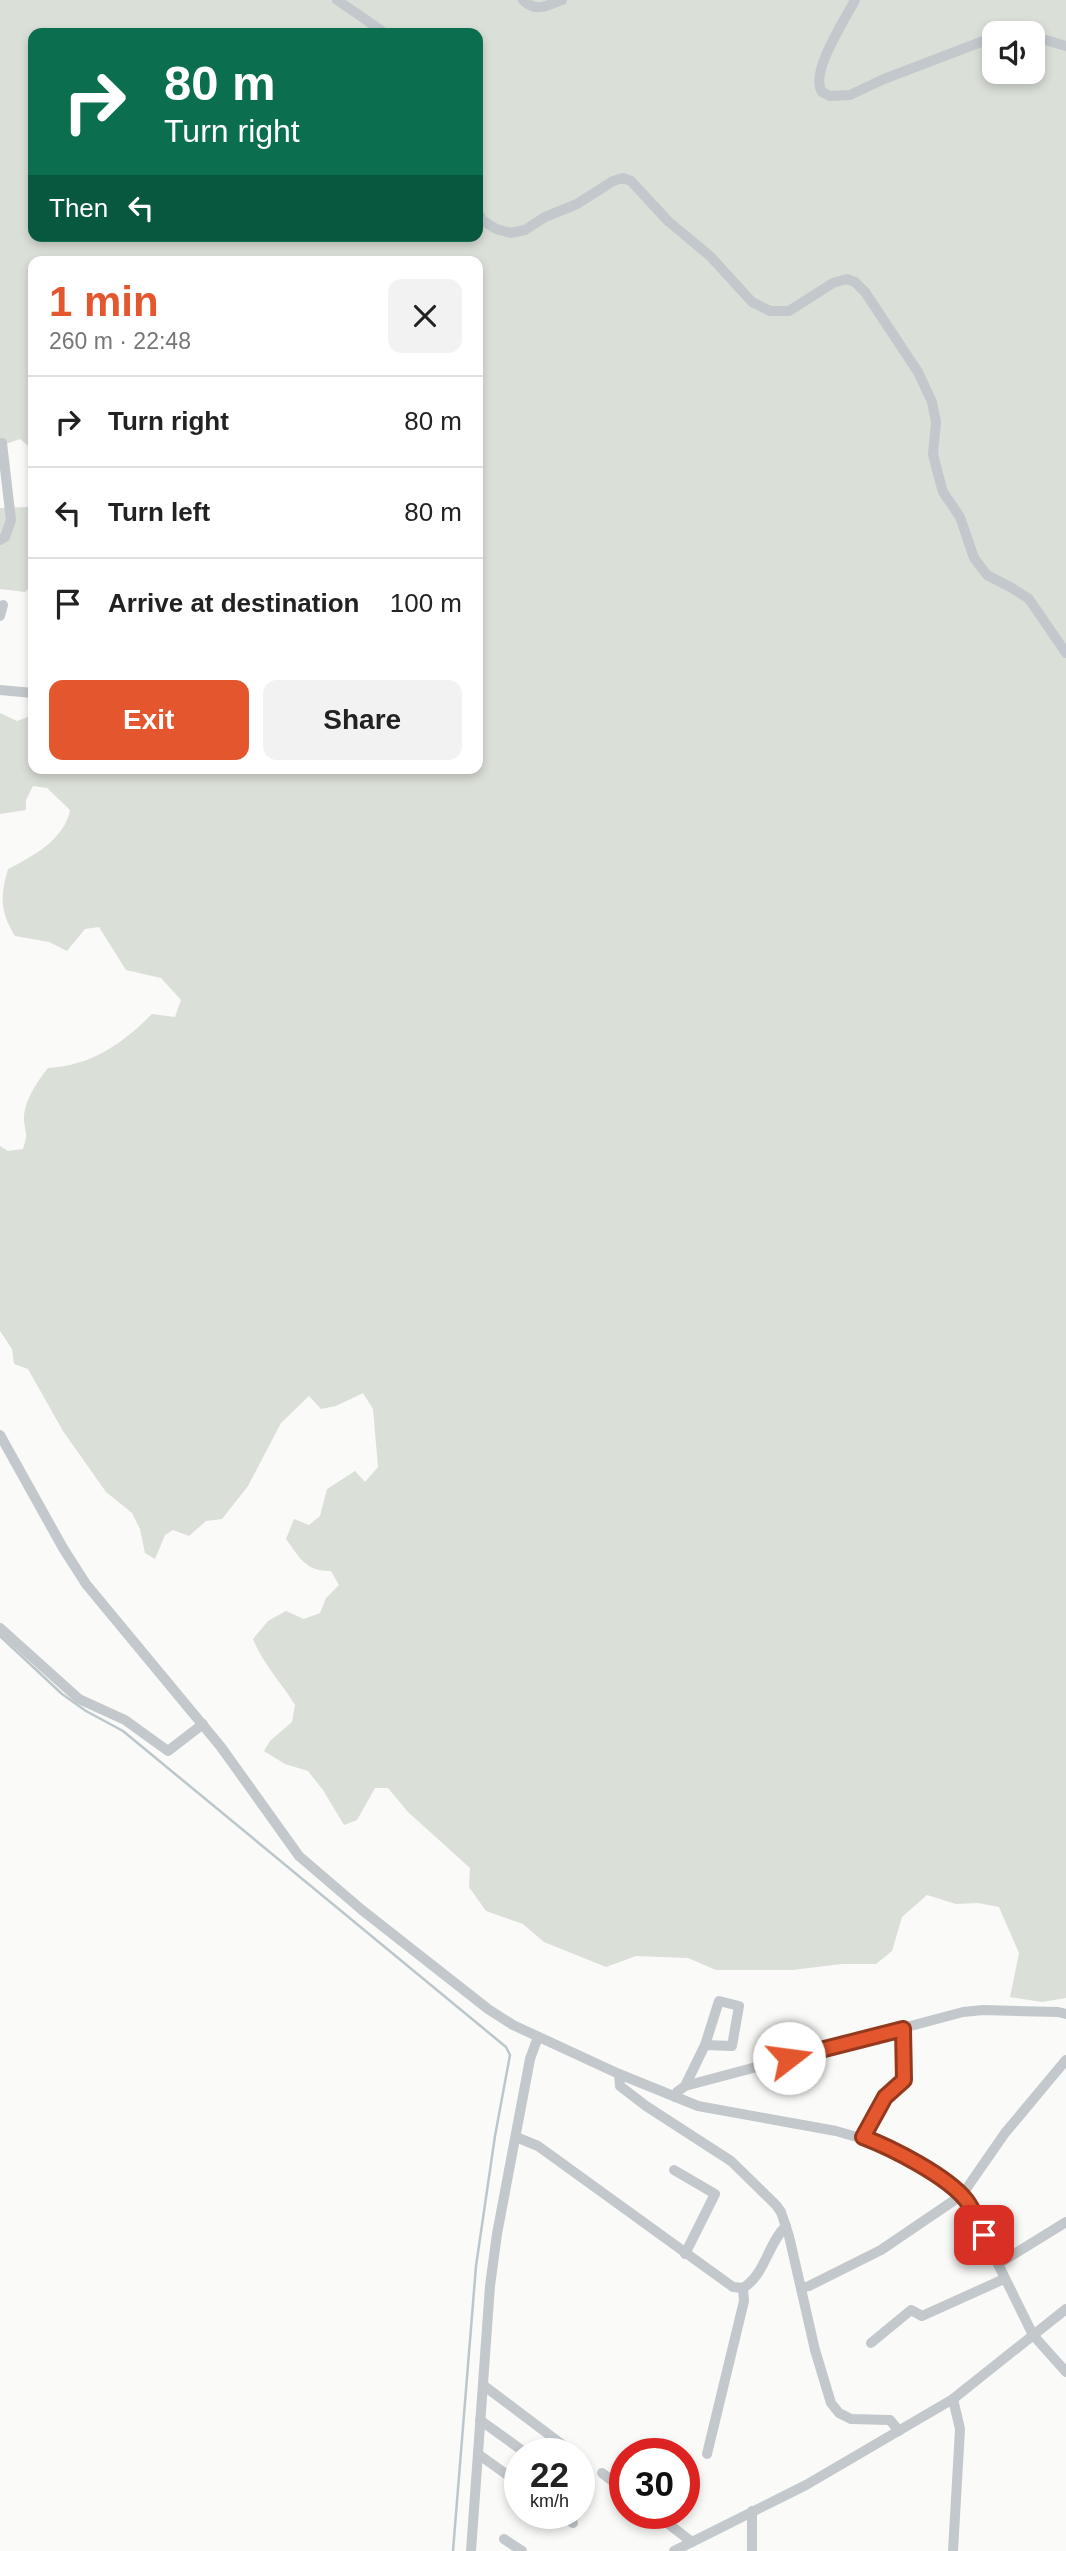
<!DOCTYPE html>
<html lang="en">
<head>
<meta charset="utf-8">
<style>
  body { margin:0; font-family:Arial,sans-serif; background:#f2f2f2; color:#222; height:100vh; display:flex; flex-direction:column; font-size:26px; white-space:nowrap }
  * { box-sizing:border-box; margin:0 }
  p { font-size:23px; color:#767676 }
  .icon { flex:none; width:38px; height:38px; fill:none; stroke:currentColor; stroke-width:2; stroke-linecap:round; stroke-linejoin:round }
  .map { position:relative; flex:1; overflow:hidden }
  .sheet { position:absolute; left:28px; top:256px; width:455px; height:518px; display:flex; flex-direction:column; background:#fff; border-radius:14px; box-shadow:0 4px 10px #0003 }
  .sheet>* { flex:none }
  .top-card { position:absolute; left:28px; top:28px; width:455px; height:214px; border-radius:14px; box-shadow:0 4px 10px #0003; background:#0b6e4f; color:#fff; overflow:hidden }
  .tools { position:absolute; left:982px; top:21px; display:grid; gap:14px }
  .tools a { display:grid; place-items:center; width:63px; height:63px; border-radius:14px; background:#fff; box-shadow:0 4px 10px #0003; font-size:35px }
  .speed { position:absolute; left:504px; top:2438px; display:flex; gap:14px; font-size:35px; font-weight:700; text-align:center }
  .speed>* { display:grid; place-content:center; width:91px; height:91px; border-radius:50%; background:#fff; box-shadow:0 4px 10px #0003; line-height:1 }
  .speed small { font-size:18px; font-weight:400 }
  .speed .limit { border:10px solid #d22; background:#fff; color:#111 }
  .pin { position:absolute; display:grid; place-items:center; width:60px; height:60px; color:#fff; margin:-30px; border-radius:14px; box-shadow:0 4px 10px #0006 }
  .me { position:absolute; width:77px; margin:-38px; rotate:75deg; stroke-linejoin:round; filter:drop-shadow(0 0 5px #0008) }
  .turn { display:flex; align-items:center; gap:24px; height:147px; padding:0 21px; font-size:32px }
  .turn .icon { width:91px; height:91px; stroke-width:2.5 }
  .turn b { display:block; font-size:49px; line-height:60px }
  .then { display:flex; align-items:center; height:66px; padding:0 21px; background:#0003; gap:14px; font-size:26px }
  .round { display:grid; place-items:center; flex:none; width:74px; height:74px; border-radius:14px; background:#f2f2f2 }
  .overview { display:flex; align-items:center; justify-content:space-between; height:119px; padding:0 21px }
  h1 { font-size:42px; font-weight:700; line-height:52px; color:#e4572e }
  .primary-button { display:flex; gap:14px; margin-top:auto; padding:14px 21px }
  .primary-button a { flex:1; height:80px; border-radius:14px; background:#e4572e; color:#fff; font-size:28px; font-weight:700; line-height:80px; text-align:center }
  .primary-button a+a { background:#f2f2f2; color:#222 }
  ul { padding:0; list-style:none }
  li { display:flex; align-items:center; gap:21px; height:91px; padding:0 21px; border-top:2px solid #e0e0e0 }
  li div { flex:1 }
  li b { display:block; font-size:26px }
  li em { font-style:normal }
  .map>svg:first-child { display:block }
</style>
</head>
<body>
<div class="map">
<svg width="1066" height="2551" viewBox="0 0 1066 2551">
  <rect width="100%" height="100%" fill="#fafaf8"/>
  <g fill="#dadfd7" fill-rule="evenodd">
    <path d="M 0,0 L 1066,0 L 1066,1998 L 1042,2002 L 1010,1997 L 1019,1953 L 999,1907 L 978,1903 L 956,1904 L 927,1895 L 902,1917 L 892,1951 L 876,1964 L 842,1964 L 792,1970 L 716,1970 L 688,1958 L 636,1956 L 606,1967 L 544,1942 L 523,1924 L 486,1911 L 469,1887 L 470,1868 L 408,1812 L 388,1788 L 375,1788 L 357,1820 L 344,1825 L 323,1790 L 308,1771 L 285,1764 L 264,1751 L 270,1741 L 292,1722 L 295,1705 C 282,1683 263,1664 253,1639 L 268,1621 L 286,1611 L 304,1619 L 320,1613 L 326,1598 L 339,1585 L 331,1571 C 305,1571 300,1558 286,1539 L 294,1519 L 309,1525 L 320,1516 L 327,1489 L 355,1471 L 365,1482 L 378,1467 L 373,1409 L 363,1393 L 336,1406 L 321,1409 L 309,1396 L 281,1423 L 248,1486 L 222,1519 L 206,1521 L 189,1536 L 173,1530 L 165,1535 L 155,1559 L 145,1553 L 140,1529 L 132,1513 L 106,1492 L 63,1431 L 28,1369 L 14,1364 L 12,1349 L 0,1331 L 0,1146 L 8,1151 L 23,1149 C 28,1132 26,1136 24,1121 C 23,1102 37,1082 48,1068 C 92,1065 121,1045 152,1014 L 175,1017 L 181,1000 L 161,978 L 126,970 L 99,927 L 85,929 L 67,951 L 49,942 L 15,936 C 0,912 0,896 8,869 C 32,857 65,839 70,810 L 47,788 L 33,786 L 26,800 L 26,810 L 0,814 L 0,713 L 17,721 L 33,715 L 33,768 L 478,768 L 478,261 L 33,261 L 33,450 L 20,439 L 0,446 ZM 33,33 L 478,33 L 478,236 L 33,236 ZM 994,33 L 1032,33 L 1032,72 L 994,72 Z"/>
    <path d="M 33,503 L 33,585 L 25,592 L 0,589 L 0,508 L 27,507 Z"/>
  </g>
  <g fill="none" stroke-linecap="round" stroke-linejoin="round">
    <path stroke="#bbc7cb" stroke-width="2.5" d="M 0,1636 L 62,1694 L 86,1711 L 123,1731 L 506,2047 L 510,2055 L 495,2136 L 476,2266 L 453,2551"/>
    <g stroke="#c3c8cc" stroke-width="10">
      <path d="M 337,0 L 385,33"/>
      <path d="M 523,0 C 537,13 545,6 562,0"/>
      <path d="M 855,0 C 845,20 809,73 822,92 L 830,96 L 850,95 L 884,79 L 994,37"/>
      <path d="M 1032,36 L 1066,46"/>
      <path d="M 478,212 L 482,220 L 496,229 L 511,233 L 525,230 L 545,217 L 577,204 L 613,181 L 623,178 L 631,181 L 668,221 L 710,256 L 752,302 L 770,311 L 789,311 L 833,283 L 847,279 L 855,282 L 865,292 L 918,372 L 932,402 L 936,422 L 933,454 L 938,474 L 943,492 L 960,517 L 974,558 L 987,575 L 1012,588 L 1029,599 L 1066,653"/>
      <path d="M 0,540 L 5,537 L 11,520 L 2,443"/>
      <path d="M 0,616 L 3,605"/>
      <path d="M 0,690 L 33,693"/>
      <path d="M 0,1435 L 63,1548 L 86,1584 L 221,1747 L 299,1856 L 362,1910 L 488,2009 L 513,2025 L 619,2074 L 698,2106 L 836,2131 L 881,2144 L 937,2176 L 954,2189 L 968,2203 L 1033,2335 L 1066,2372"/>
      <path d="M 0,1628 L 79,1699 L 125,1720 L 168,1751 L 203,1724"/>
      <path d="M 619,2074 L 620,2086 L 646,2106 L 731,2161 L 776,2205 L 781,2212 L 789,2236 L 815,2350 L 831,2403 L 839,2413 L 851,2419 L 890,2420 L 899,2431"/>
      <path d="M 685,2086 L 705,2045 L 719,2001 L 739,2006 L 732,2046 L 705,2045"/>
      <path d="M 675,2097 L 677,2092 L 685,2086 L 963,2012 L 983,2010 L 1058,2012 L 1066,2014"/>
      <path d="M 516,2137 L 538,2146 L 733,2287 L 743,2288 C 765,2275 768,2243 786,2226"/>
      <path d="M 863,2137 L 885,2097 L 904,2080 L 903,2029"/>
      <path d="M 674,2170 L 715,2194 L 685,2254"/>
      <path d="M 998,2264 L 1066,2222"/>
      <path d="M 801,2288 L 809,2286 L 881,2250 L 962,2195 L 1005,2133 L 1066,2060"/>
      <path d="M 871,2343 L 911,2310 L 922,2316 L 1004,2279"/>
      <path d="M 483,2385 L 564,2446"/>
      <path d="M 480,2420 L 527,2454"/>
      <path d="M 478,2454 L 520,2484"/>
      <path d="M 707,2454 L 744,2301 L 743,2288"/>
      <path d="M 602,2473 L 625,2491"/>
      <path d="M 559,2513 L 573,2523"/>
      <path d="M 654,2513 L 692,2542"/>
      <path d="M 504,2539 L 522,2551"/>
      <path d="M 471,2551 L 490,2286 L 497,2234 L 530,2059 L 538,2037"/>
      <path d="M 674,2551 L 806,2485 L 953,2399 L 1066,2309"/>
      <path d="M 752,2551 L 752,2511"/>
      <path d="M 953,2551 L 960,2429 L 953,2399"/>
    </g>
  </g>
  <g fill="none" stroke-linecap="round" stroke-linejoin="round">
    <defs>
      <path id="route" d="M 789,2058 L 903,2029 L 904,2080 L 885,2097 L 863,2137 C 892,2148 947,2176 966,2200 C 974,2210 978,2223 984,2235"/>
    </defs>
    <use href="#route" stroke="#94391e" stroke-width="18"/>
    <use href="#route" stroke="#e4572e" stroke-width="12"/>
  </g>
</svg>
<div class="tools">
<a><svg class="icon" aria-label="sound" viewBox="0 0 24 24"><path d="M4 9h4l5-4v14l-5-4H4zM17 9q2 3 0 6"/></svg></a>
</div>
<div class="speed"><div>22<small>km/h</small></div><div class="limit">30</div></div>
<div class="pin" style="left:984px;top:2235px;background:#d93025"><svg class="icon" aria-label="arrive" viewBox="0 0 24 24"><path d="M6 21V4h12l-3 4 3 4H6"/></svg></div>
<svg class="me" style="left:789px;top:2058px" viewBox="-20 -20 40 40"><circle r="19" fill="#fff"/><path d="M0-13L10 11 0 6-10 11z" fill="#e4572e"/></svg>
<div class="top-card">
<div class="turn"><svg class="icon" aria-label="right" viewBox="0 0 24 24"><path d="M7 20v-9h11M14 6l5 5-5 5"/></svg><div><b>80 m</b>Turn right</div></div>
<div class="then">Then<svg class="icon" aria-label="left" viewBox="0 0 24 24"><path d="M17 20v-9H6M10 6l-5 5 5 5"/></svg></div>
</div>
<section class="sheet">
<div class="overview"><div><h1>1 min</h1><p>260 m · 22:48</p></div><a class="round"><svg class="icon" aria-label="close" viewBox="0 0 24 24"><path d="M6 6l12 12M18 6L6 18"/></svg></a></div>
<ul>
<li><svg class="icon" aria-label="right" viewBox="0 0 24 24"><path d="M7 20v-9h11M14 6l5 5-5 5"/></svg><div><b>Turn right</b></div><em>80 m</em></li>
<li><svg class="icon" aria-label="left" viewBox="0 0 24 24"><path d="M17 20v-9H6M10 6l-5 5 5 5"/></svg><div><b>Turn left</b></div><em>80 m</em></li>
<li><svg class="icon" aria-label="arrive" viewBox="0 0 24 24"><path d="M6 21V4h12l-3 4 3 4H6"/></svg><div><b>Arrive at destination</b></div><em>100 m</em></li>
</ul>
<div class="primary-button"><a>Exit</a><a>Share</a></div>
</section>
</div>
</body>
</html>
